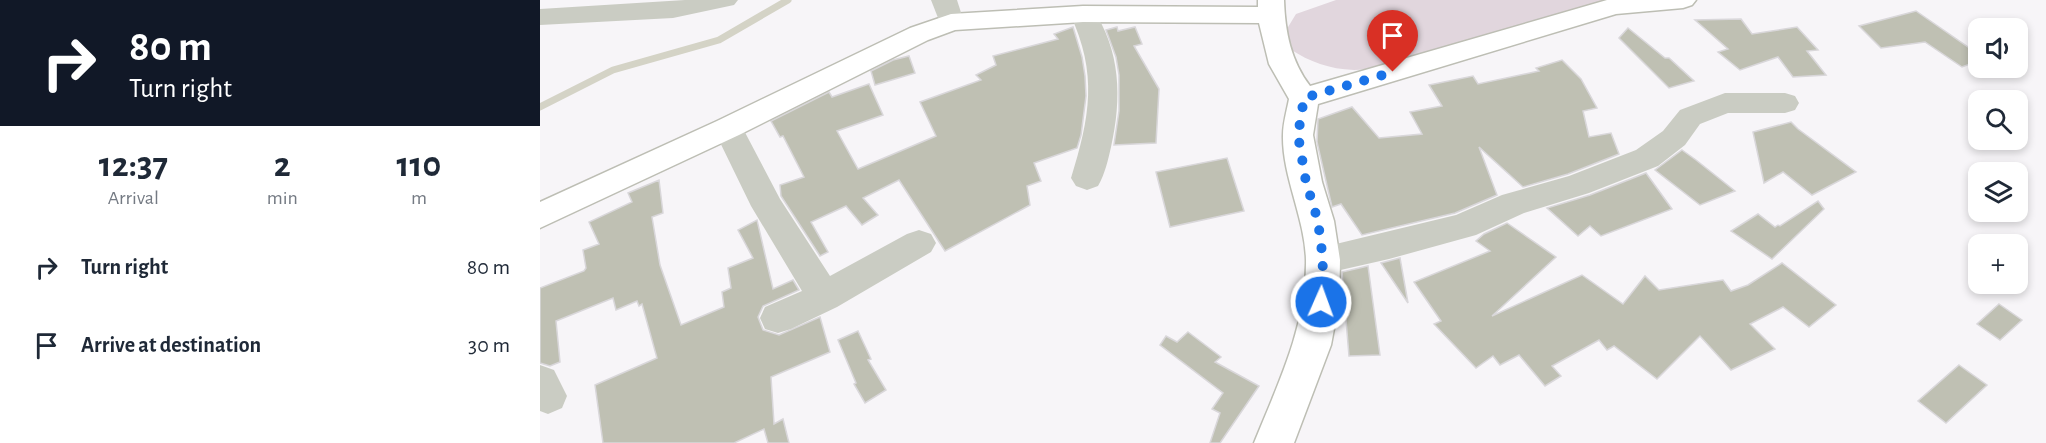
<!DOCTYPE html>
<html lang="en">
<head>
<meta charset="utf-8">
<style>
  body { margin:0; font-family:"Alegreya Sans",sans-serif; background:#f6f6f7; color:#1f2937; height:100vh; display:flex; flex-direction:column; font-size:22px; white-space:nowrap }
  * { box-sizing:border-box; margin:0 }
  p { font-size:20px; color:#747a83 }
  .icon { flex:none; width:33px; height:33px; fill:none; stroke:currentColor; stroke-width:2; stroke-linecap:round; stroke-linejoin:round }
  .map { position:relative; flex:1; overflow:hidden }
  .sheet { display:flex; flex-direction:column; background:#fff; width:540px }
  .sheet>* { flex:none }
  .top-card { background:#111827; color:#fff; overflow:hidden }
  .controls { position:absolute; left:1428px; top:18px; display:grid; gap:12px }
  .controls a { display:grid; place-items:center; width:60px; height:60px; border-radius:12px; background:#fff; box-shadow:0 3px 9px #0003; font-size:30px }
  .pin { position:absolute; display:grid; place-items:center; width:51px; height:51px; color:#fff; margin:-62px -26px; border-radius:50% 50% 50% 0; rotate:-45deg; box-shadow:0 0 6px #0007 }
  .pin .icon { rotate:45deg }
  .me { position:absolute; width:66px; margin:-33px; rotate:2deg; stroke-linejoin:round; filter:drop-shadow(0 0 4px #0008) }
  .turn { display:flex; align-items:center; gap:21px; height:126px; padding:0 30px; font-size:27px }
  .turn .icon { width:78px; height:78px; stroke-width:2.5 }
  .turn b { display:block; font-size:42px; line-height:51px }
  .eta { display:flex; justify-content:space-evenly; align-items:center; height:102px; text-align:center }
  .eta b { font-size:36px; font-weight:600; line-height:42px }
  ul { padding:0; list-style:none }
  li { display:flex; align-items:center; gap:18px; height:78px; padding:0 30px }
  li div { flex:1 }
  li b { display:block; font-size:22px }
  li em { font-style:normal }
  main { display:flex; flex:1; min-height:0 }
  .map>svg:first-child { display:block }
</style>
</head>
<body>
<main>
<section class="sheet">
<div class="top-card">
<div class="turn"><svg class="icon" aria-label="right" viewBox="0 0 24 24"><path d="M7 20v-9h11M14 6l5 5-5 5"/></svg><div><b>80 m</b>Turn right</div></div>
</div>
<div class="eta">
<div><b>12:37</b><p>Arrival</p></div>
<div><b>2</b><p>min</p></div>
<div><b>110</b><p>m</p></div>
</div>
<ul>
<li><svg class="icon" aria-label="right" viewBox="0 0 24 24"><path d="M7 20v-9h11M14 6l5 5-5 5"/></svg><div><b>Turn right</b></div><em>80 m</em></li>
<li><svg class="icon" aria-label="arrive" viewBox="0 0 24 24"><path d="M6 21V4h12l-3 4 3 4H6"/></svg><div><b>Arrive at destination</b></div><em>30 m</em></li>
</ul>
</section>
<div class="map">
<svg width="1506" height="443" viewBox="0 0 1506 443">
  <rect width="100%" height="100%" fill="#f7f5f8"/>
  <path fill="#e1d6dd" d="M 796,0 L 1071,0 C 1000,19 931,48 859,62 C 845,65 828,70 814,70 C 789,69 770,62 750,49 L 745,32 L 756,14 Z"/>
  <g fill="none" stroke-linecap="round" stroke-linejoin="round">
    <path stroke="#d4d3c6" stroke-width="7" d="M 0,107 L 73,70 L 179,40 L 248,0"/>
  </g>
  <g fill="#bfc0b3" stroke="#d9d7da" stroke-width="1.5">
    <path d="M 1376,11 L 1438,54 L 1438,61 L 1422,67 L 1385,42 L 1341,48 L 1319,26 Z"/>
    <path d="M 1201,19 L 1212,34 L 1257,27 L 1278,50 L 1267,51 L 1286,75 L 1253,77 L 1238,57 L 1200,70 L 1178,52 L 1188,49 L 1155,20 Z"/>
    <path d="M 533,27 L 542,57 L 545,76 L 546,96 L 541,135 L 537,148 L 494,163 L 501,181 L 487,186 L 490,205 L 405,251 L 359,180 L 323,198 L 338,215 L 322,225 L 306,206 L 271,222 L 288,252 L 280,256 L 241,196 L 240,185 L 264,177 L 243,136 L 240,137 L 231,121 L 289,92 L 292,97 L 329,84 L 343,115 L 297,131 L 318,169 L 396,136 L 380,102 L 441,80 L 436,75 L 456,65 L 453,56 L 518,39 L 514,34 Z"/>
    <path d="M 577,27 L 578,31 L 595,27 L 602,44 L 594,46 L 619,89 L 616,143 L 574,145 L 579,111 L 579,75 L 576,57 L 566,30 Z"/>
    <path d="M 1088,28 L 1125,58 L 1129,58 L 1154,81 L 1129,88 L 1079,38 Z"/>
    <path d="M 369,56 L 375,73 L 335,85 L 331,71 L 353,60 Z"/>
    <path d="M 1022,60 L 1041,79 L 1057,108 L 1043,111 L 1049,137 L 1071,133 L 1079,154 L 1028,174 L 983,187 L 939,147 L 957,195 L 915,213 L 822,235 L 801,204 L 792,207 L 777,142 L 778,119 L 812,107 L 839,138 L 882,134 L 870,112 L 902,106 L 889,85 L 933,76 L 938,84 L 999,71 L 996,68 Z"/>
    <path d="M 1251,122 L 1258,129 L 1316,172 L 1272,195 L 1243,172 L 1224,183 L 1213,132 Z"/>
    <path d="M 1142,150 L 1156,160 L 1195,191 L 1160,205 L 1115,170 Z"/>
    <path d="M 687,158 L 704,211 L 630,227 L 616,172 Z"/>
    <path d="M 1106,173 L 1132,209 L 1061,236 L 1050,226 L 1038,236 L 1007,208 L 1050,195 Z"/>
    <path d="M 119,180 L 123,213 L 112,217 L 120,265 L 141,325 L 184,307 L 182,292 L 191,288 L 188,268 L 213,258 L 198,230 L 217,220 L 233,289 L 253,280 L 259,290 L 223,306 L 218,317 L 223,330 L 239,335 L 280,317 L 290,352 L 231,377 L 234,424 L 243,419 L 249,443 L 228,443 L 224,429 L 194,443 L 63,443 L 55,385 L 117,358 L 102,304 L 99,306 L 97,301 L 76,310 L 73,298 L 16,321 L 20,362 L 10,366 L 0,363 L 0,288 L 44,271 L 46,268 L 43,250 L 59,244 L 49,222 L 92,202 L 88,193 Z"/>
    <path d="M 1278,201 L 1284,209 L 1232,259 L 1191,231 L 1218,214 L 1235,227 L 1238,225 L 1240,226 Z"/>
    <path d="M 967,223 L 1016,257 L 952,316 L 1042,275 L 1083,304 L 1105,276 L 1119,290 L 1183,280 L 1191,291 L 1208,285 L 1242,263 L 1296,305 L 1269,327 L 1243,307 L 1210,324 L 1235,349 L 1191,370 L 1160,336 L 1117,379 L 1074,346 L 1067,350 L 1059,340 L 1012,366 L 1021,376 L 1005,386 L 979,355 L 960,365 L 953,356 L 936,368 L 894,324 L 901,321 L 874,282 L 950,251 L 936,241 L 944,234 Z"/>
    <path d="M 860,258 L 868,303 L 841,263 Z"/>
    <path d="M 828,266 L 840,355 L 809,356 L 802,272 Z"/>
    <path d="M 1459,304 L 1482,320 L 1460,340 L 1437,324 Z"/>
    <path d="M 318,331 L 331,359 L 328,360 L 346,390 L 325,403 L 314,384 L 316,383 L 298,340 Z"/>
    <path d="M 648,332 L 681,357 L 675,362 L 719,386 L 680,443 L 670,443 L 680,413 L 672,409 L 683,393 L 620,345 L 626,336 L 637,342 Z"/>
    <path d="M 1419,365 L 1447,385 L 1406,423 L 1378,401 Z"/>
  </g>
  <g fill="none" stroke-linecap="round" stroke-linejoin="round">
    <defs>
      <path id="major" d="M 718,0 L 744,0 C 745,32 751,61 770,86 L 1067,0 L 1156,0 L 1152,5 L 1143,8 L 1076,14 L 778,104 L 773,135 L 782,182 L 794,221 L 800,260 L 799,302 L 791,345 L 754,443 L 714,443 C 738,384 767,325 766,260 C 765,218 742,176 743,135 C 743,123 747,110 749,99 L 729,64 L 719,23 L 543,22 L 415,30 L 388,40 L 199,135 L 0,228 L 0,202 L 177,121 L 370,28 L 411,14 L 543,6 L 718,7 Z"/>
    </defs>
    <use href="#major" stroke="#bdbeb4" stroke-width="3"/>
    <g fill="#caccc3" fill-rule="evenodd">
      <path d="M 145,0 L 198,0 L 194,5 L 133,18 L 0,25 L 0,9 Z"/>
      <path d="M 391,0 L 417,0 L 424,22 L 420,28 L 411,30 L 402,28 Z"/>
      <path d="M 543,6 L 552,8 C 581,50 582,99 571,147 C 568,160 565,174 558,186 L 547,190 L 536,186 L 531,178 C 550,117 558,74 530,14 L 534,8 Z"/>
      <path d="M 1185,93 L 1245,93 L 1255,96 L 1259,103 L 1255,110 L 1245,113 L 1188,113 L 1160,124 L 1145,145 L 1118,166 L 1049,193 L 984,213 L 936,235 L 849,259 L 783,274 L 771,270 L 766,260 L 771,250 L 916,215 L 962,195 L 1029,176 L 1096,150 L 1123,131 L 1140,110 Z"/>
      <path d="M 188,118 L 199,121 L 240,199 L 290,276 L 367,234 L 379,230 L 391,234 L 396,243 L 391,252 L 297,307 L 251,329 L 238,333 L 225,329 L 220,318 L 225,307 L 262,291 L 211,206 L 173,128 L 177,121 Z"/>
      <path d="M 0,365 L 14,370 L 27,396 L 22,408 L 8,414 L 0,411 Z"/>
    </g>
    <use href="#major" fill="#fff" fill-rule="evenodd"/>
  </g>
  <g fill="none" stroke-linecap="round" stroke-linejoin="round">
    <path stroke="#1a73e8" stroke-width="10" stroke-dasharray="0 18" d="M 781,302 L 783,260 L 778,221 L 766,182 L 758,135 L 764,98 L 853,72"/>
  </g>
</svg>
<div class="controls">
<a><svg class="icon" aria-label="sound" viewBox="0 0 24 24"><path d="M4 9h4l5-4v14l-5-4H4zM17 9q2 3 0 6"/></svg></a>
<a><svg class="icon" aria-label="search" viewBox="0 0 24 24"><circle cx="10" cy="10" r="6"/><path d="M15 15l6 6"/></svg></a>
<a><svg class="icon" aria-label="layers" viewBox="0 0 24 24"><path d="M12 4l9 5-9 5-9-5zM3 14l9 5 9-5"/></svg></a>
<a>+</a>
</div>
<div class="pin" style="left:853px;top:72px;background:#d93025"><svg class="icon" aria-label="arrive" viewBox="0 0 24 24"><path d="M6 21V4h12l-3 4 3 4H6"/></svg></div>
<svg class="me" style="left:781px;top:302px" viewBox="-20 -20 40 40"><circle r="17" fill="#1a73e8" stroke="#fff" stroke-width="3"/><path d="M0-11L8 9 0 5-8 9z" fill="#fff"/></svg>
</div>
</main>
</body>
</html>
